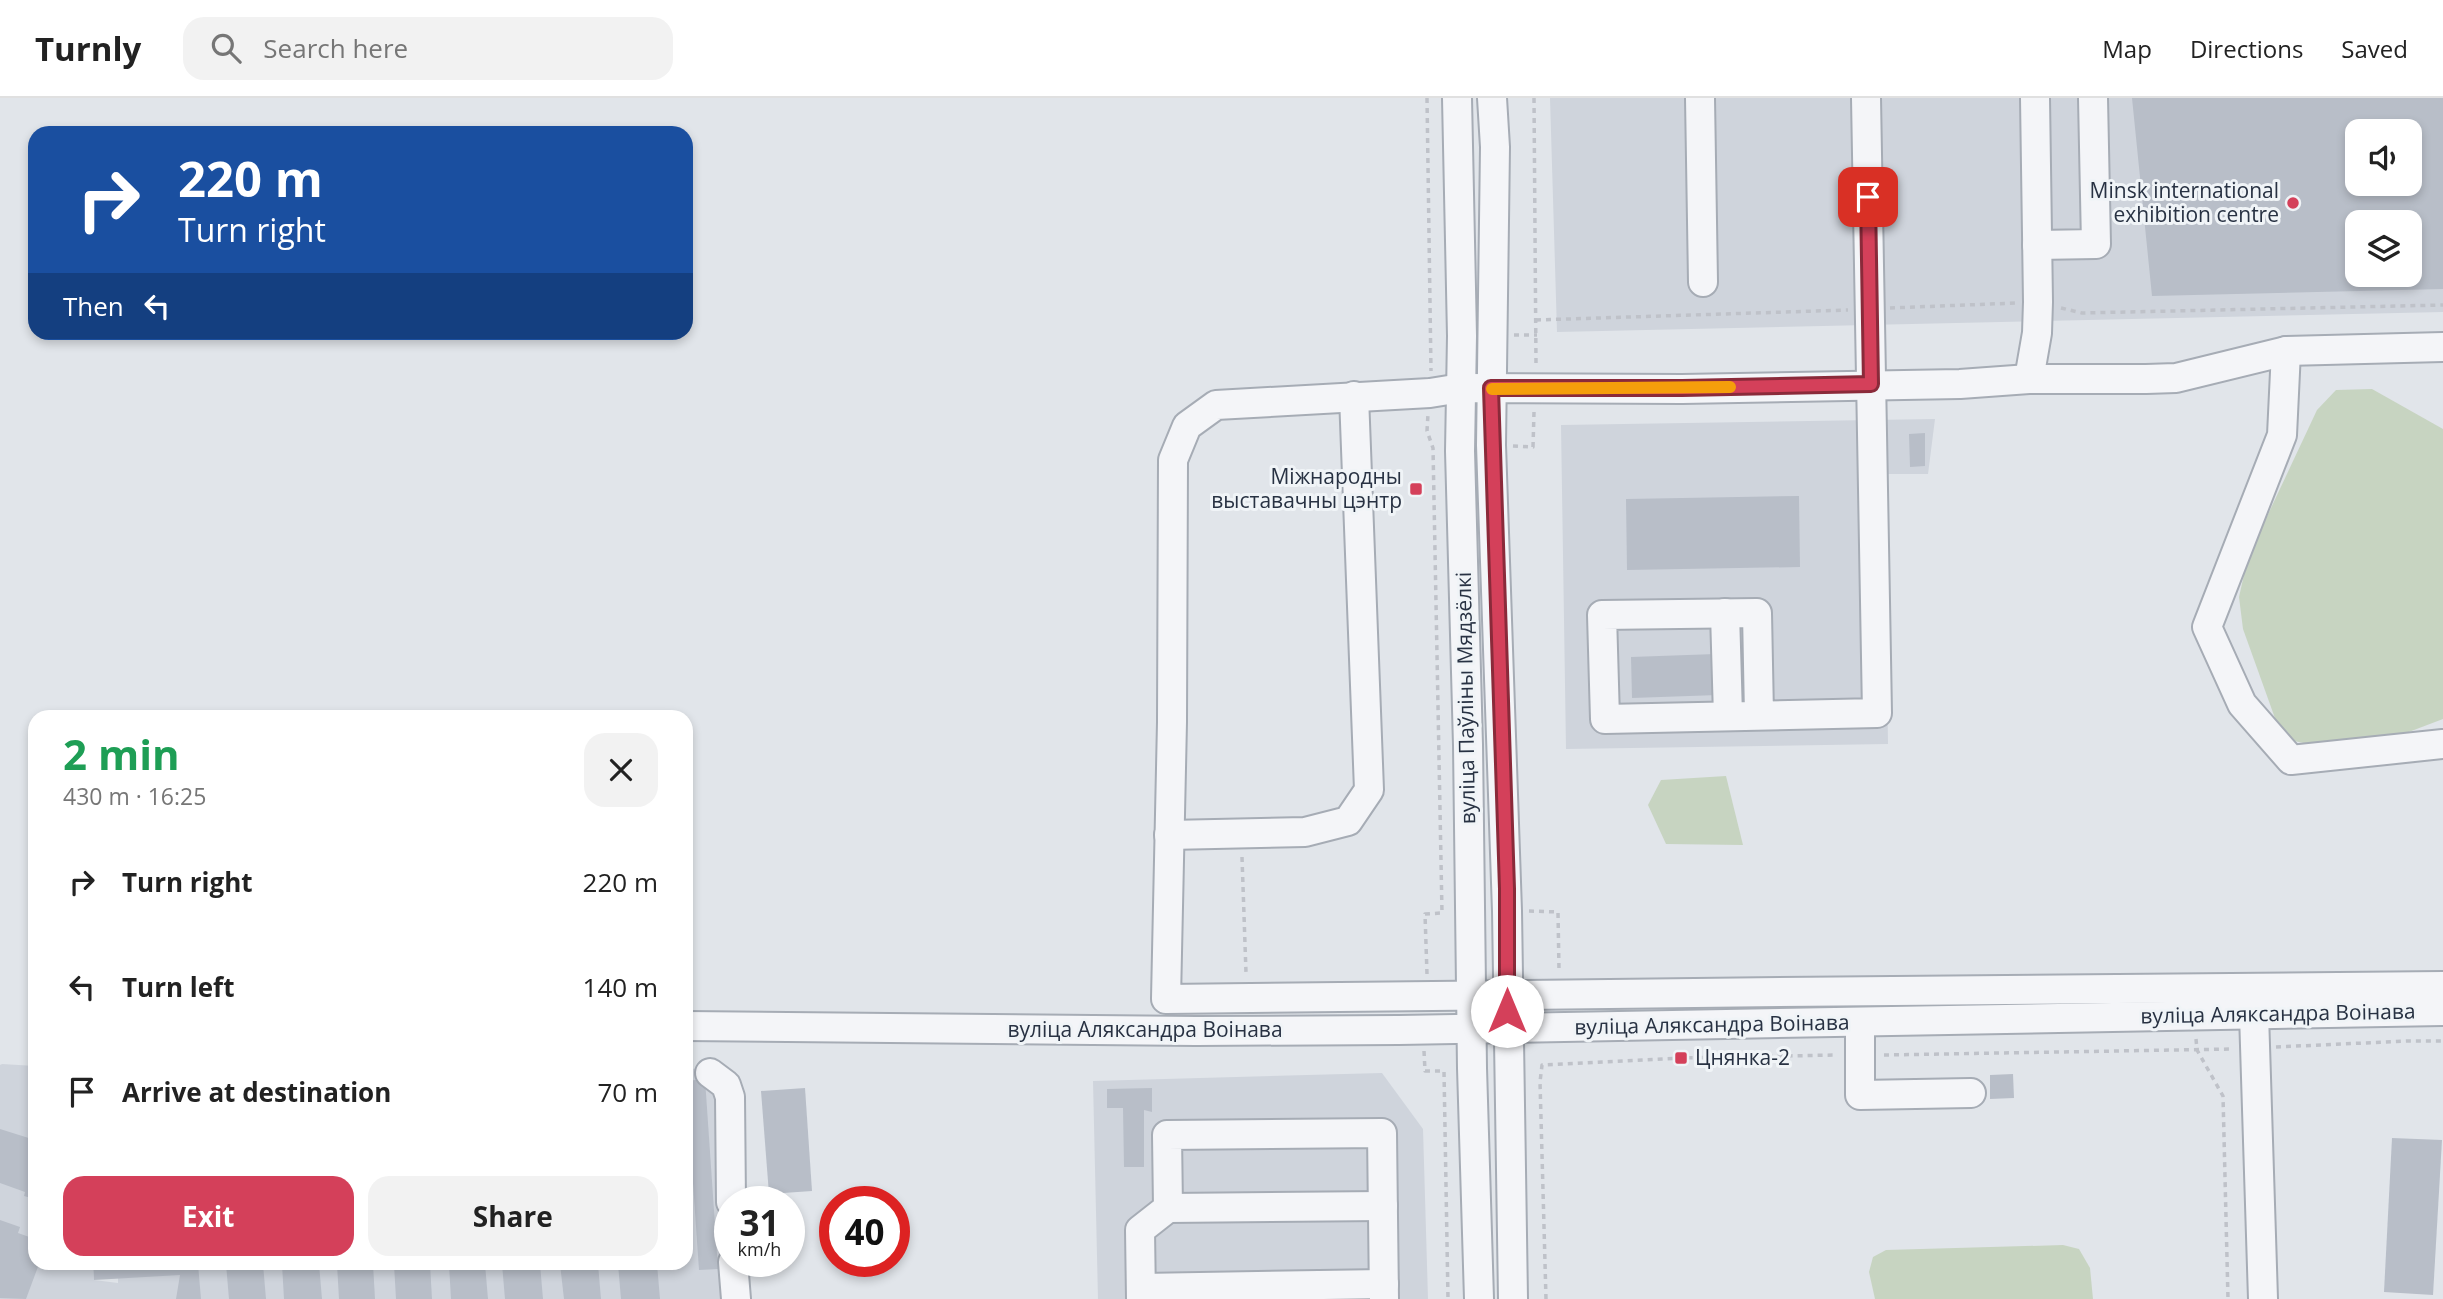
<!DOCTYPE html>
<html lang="en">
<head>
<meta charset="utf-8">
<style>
  body { margin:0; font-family:"Open Sans",sans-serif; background:#f2f2f2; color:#222; height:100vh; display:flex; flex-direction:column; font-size:26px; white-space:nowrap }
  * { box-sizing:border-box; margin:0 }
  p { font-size:23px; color:#767676 }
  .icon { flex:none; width:38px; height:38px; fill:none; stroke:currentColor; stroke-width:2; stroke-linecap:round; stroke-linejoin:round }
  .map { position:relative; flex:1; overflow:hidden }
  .side { position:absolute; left:28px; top:612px; width:665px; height:560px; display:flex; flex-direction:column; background:#fff; border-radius:21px; box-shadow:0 4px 10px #0003 }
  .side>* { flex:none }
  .hud { position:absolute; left:28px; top:28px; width:665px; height:214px; border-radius:21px; box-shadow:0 4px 10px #0003; background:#1a4fa0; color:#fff; overflow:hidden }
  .controls { position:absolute; left:2345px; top:21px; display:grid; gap:14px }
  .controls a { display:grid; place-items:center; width:77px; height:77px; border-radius:14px; background:#fff; box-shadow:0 4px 10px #0003; font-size:35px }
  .speed { position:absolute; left:714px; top:1088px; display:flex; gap:14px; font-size:35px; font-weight:700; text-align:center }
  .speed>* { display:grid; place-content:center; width:91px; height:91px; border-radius:50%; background:#fff; box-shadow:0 4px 10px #0003; line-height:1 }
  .speed small { font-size:18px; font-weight:400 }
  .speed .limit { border:10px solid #d22; background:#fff; color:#111 }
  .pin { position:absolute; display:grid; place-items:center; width:60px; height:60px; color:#fff; margin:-30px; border-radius:14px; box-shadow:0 4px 10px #0006 }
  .me { position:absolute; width:77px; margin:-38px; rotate:0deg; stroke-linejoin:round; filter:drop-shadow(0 0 5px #0008) }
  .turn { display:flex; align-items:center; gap:24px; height:147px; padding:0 35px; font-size:32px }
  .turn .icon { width:91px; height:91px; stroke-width:2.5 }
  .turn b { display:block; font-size:49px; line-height:60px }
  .then { display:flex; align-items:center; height:66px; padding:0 35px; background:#0003; gap:14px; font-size:26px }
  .round { display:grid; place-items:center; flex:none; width:74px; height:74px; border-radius:21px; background:#f2f2f2 }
  .head { display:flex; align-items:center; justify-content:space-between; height:119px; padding:0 35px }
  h1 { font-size:42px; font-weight:700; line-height:52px; color:#1e9e55 }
  .primary-button { display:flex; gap:14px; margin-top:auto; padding:14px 35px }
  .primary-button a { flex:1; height:80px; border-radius:21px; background:#d4405a; color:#fff; font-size:28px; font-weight:700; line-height:80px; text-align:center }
  .primary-button a+a { background:#f2f2f2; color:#222 }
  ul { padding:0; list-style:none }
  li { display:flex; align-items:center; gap:21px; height:105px; padding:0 35px }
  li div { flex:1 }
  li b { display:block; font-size:26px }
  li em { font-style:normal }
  header { display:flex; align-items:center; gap:42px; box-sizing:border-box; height:98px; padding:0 35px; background:#fff; border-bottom:2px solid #e0e0e0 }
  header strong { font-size:33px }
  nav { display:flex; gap:38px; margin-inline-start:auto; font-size:24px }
  .search { width:490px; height:63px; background:#f2f2f2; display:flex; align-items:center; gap:18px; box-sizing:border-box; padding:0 24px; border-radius:21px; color:#767676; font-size:26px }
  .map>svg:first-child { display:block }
</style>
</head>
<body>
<header>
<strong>Turnly</strong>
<div class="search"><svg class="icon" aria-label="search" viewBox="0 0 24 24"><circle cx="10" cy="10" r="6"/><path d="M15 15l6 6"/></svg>Search here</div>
<nav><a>Map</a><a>Directions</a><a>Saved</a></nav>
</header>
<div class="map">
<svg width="2443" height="1201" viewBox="0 0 2443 1201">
  <rect width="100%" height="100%" fill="#e1e5ea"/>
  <g fill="#cfd4dc" fill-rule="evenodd">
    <path d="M 1550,0 L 2443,0 L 2443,214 L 1557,234 ZM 2357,33 L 2410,33 L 2410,86 L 2357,86 ZM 2357,124 L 2410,124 L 2410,177 L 2357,177 Z"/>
    <path d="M 1935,321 L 1928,376 L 1884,376 L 1888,646 L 1566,651 L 1561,327 Z"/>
    <path d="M 2,966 L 35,968 L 35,1166 L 93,1166 L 94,1182 L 118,1185 L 118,1180 L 180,1176 L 179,1166 L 686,1166 L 686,971 L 717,970 L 730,1201 L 0,1201 L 0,967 Z"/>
    <path d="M 1382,975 L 1423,1031 L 1428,1201 L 1098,1201 L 1093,983 Z"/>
  </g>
  <g fill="#c7d4c1">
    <path d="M 2372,291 L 2443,331 L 2443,621 L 2385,643 L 2318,648 L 2294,643 L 2276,623 L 2243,531 L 2239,499 L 2248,459 L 2317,312 L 2336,292 Z"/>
    <path d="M 1726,678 L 1743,747 L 1666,746 L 1648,707 L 1661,682 Z"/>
    <path d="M 2063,1147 L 2079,1151 L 2090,1170 L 2093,1201 L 1875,1201 L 1869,1174 L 1873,1159 L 1886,1152 Z"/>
  </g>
  <g fill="#b8bec8" fill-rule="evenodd">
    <path d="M 2132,0 L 2443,0 L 2443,191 L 2152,198 ZM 2357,33 L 2410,33 L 2410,86 L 2357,86 ZM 2357,124 L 2410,124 L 2410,177 L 2357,177 Z"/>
    <path d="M 1925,335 L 1925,368 L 1910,369 L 1909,336 Z"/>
    <path d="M 1799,398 L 1800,469 L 1627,472 L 1626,401 Z"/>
    <path d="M 1716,556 L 1718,597 L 1632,600 L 1631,559 Z"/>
    <path d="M 2013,976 L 2014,1000 L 1990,1001 L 1990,977 Z"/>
    <path d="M 705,981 L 718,1171 L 699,1172 L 686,983 Z"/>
    <path d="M 805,990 L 812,1093 L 769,1096 L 761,993 Z"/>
    <path d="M 1152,990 L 1152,1014 L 1144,1012 L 1144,1069 L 1124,1069 L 1123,1010 L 1107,1010 L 1107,991 Z"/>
    <path d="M 0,1031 L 35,1042 L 35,1062 L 31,1073 L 35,1074 L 35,1101 L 24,1098 L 25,1094 L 0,1085 Z"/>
    <path d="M 2392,1040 L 2442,1042 L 2433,1197 L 2384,1194 Z"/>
    <path d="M 0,1122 L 20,1129 L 18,1135 L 35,1141 L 35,1166 L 39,1166 L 26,1201 L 0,1200 Z"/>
    <path d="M 93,1166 L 198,1166 L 201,1201 L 176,1201 L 180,1177 L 94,1182 Z"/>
    <path d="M 226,1166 L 263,1166 L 266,1201 L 229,1201 Z"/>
    <path d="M 282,1166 L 319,1166 L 322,1201 L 284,1201 Z"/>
    <path d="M 337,1166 L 373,1166 L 375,1201 L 339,1201 Z"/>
    <path d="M 394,1166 L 430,1166 L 432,1201 L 396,1201 Z"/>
    <path d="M 449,1166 L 485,1166 L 488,1201 L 451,1201 Z"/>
    <path d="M 502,1166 L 540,1166 L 543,1201 L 505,1201 Z"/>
    <path d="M 560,1166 L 598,1166 L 601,1201 L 564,1201 Z"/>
    <path d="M 618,1166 L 657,1166 L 660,1201 L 621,1201 Z"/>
  </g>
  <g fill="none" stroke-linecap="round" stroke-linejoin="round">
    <defs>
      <g id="minor">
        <path d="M 1457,0 L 1462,238 L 1460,353 L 1468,647 L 1472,970 L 1479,1201"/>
        <path d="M 1492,0 L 1495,49 L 1491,347 L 1507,813 L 1513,1201"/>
        <path d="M 1700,0 L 1703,184"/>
        <path d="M 2037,147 L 2096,146 L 2093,0"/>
        <path d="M 2443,249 L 2286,253 L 2176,280 L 2146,281 L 2029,281 L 1960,286 L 1682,291 L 1461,290 L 1430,295 L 1216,307 L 1187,328 L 1173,362 L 1172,624 L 1166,901 C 1592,893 2017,894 2443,888"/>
        <path d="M 2286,253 L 2282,337 L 2207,529 L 2242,606 L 2291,662 L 2443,646"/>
        <path d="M 2029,281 L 2037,235 L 2038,204 L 2035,0"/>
        <path d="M 1725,515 L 1728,618"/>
        <path d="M 1759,617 L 1757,515 L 1602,517 L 1605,621 L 1877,615 L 1866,0"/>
        <path d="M 1169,737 L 1305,734 L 1348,723 L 1369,692 L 1354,298"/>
        <path d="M 2254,916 L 2263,1201"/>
        <path d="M 1860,925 L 1860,997 L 1971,995"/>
        <path d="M 686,928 L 1196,933 L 1399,932 L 2443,913"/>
        <path d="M 710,975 L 726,987 L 730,999 L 731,1104"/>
        <path d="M 1168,1110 L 1383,1108"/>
        <path d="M 733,1164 L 736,1201"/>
        <path d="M 1141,1190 L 1384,1186"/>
        <path d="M 1141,1201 L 1140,1132 L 1168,1110 L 1167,1037 L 1382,1035 L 1384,1201"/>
      </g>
    </defs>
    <use href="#minor" stroke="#a6acb5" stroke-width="32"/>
    <g stroke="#bfc2c9" stroke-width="3.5" stroke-dasharray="5 5" stroke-linecap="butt">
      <path d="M 1427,0 L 1431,273"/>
      <path d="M 1534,0 L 1536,267"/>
      <path d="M 1890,210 L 2016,205"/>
      <path d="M 2061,210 L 2082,215 L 2443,207"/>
      <path d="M 1536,222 L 1848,212"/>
      <path d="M 1514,237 L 1537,237"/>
      <path d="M 1513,348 L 1533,349 L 1534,314"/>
      <path d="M 1242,759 L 1246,875"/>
      <path d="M 1529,813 L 1558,814 L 1559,872"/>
      <path d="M 1427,876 L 1425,816 L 1442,815 L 1433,350 L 1427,333 L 1428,316"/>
      <path d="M 2196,941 L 2197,952 L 2223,998 L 2228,1201"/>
      <path d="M 2276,949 L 2408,943 L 2443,943"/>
      <path d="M 1424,953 L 1425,973 L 1444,973 L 1448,1201"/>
      <path d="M 1884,957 L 2233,951"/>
      <path d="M 1546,1201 L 1540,984 L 1542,967 L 1681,960 L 1837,957"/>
    </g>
    <use href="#minor" stroke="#f4f5f8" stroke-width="28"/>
  </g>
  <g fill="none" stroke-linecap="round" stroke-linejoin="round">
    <defs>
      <path id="route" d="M 1507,913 L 1507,791 L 1491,290 L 1682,290 L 1871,286 L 1868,99"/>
    </defs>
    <use href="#route" stroke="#8a2a3a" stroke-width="18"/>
    <use href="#route" stroke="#d4405a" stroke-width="12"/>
    <path stroke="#f59e0b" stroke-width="12" d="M 1492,291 L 1730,289"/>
  </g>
  <g fill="#d4405a" stroke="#f0f4f7" stroke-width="2.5">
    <circle cx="2293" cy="105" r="7"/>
    <rect x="1409" y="384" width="14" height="14" rx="3.5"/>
    <rect x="1674" y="953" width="14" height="14" rx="3.5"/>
  </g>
  <g text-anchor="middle" stroke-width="6" stroke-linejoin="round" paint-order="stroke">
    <g font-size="21" fill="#283243" stroke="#f0f4f7" text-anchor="end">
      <text x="2279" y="100">Minsk international<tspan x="2279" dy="24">exhibition centre</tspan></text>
      <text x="1402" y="386">Міжнародны<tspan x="1402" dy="24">выставачны цэнтр</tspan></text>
      <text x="1695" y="967" text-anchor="start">Цнянка-2</text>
    </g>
    <g font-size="21" fill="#283243" stroke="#f0f4f7">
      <text transform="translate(1466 600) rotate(-91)" y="7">вуліца Паўліны Мядзёлкі</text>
      <text transform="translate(2278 916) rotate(-1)" y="7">вуліца Аляксандра Воінава</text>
      <text transform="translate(1712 927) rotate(-1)" y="7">вуліца Аляксандра Воінава</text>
      <text x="1145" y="939">вуліца Аляксандра Воінава</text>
    </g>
  </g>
</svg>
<div class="controls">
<a><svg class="icon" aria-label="sound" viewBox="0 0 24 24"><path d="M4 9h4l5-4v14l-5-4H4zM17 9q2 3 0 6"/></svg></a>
<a><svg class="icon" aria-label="layers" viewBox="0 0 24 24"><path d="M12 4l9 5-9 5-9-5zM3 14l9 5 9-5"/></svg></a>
</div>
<div class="speed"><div>31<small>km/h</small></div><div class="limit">40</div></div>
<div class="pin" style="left:1868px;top:99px;background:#d93025"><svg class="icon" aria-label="arrive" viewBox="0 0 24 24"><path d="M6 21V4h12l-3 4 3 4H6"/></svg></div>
<svg class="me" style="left:1507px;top:913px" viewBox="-20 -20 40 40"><circle r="19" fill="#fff"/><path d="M0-13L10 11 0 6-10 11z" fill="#d4405a"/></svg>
<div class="hud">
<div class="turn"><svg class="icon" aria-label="right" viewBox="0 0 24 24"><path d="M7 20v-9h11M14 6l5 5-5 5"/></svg><div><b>220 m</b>Turn right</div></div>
<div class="then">Then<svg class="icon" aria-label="left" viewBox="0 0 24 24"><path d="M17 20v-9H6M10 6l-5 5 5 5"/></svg></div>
</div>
<section class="side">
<div class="head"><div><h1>2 min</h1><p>430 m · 16:25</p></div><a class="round"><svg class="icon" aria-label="close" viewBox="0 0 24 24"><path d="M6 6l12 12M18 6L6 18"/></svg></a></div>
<ul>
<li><svg class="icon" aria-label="right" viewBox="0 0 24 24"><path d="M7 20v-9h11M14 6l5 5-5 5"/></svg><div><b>Turn right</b></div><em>220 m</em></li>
<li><svg class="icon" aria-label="left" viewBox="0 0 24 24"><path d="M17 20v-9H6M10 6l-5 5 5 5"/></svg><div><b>Turn left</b></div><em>140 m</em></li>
<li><svg class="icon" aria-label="arrive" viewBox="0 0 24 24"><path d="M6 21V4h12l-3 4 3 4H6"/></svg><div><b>Arrive at destination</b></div><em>70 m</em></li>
</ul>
<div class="primary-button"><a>Exit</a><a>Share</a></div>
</section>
</div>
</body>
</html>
